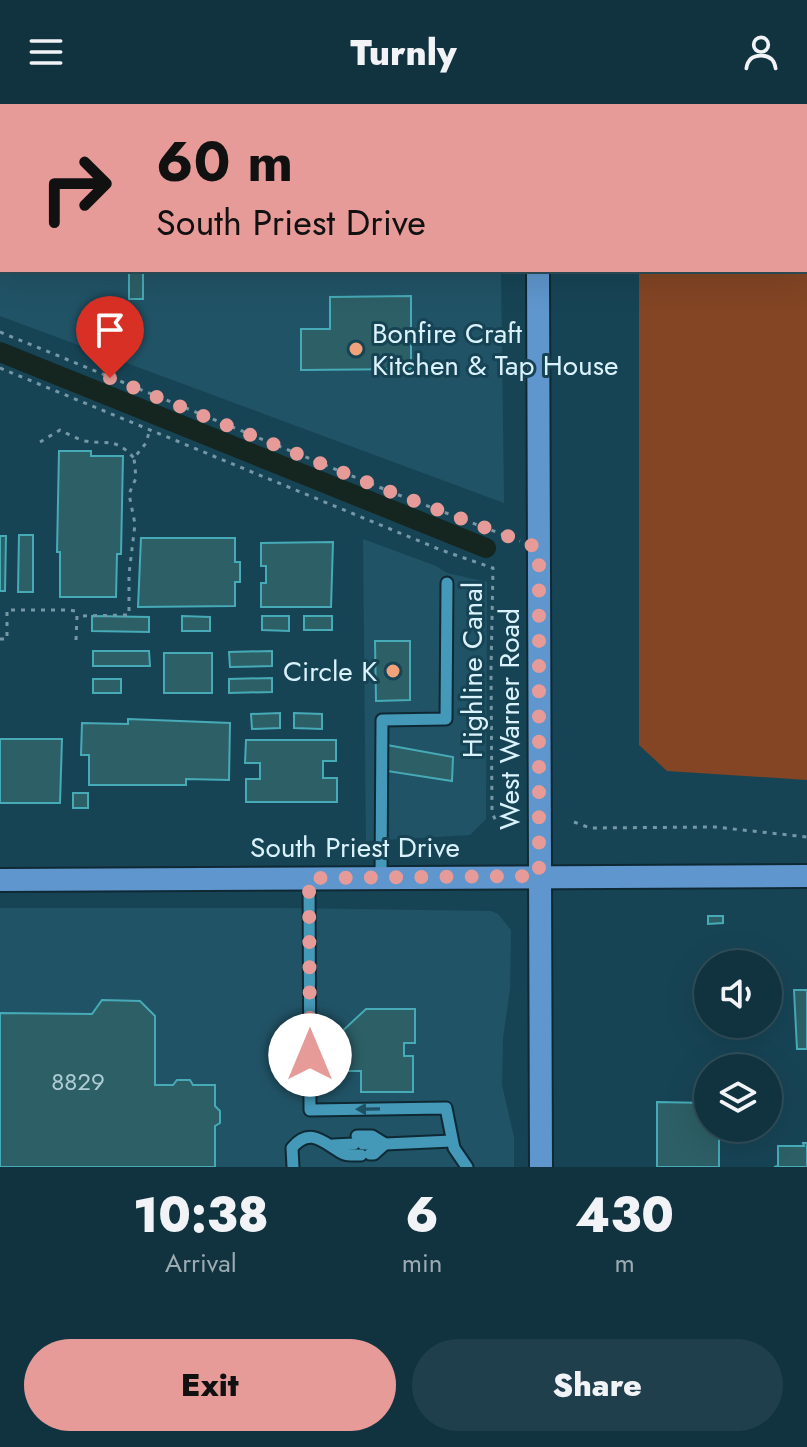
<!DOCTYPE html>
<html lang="en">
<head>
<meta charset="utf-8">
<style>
  body { margin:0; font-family:Jost,sans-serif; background:#1e3f4b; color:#f1f3f6; height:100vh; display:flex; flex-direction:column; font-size:30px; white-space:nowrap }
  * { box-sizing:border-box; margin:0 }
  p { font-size:26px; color:#9caab1 }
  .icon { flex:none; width:44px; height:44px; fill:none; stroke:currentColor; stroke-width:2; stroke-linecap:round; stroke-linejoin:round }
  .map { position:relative; height:1063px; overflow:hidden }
  .details { display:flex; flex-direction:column; background:#113340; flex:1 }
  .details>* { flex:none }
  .top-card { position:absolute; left:0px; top:0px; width:808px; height:168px; box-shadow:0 8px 32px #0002,0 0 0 2px #304e59; background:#e69b98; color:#111; overflow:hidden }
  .controls { position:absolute; left:694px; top:846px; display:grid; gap:16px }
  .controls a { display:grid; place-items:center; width:88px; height:88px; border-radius:50%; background:#113340; box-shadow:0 8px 32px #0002,0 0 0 2px #304e59; font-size:40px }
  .pin { position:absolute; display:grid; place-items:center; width:68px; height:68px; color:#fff; margin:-82px -34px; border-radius:50% 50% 50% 0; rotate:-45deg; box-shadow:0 0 8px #0007 }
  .pin .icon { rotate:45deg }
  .me { position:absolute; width:88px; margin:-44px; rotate:0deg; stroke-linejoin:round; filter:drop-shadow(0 0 6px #0008) }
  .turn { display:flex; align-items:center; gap:28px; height:168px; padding:0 24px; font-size:36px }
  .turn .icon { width:104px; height:104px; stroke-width:2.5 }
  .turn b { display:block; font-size:56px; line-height:68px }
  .eta { display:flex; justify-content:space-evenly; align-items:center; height:136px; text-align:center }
  .eta b { font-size:48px; font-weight:800; line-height:56px }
  .button { display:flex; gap:16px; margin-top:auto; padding:16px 24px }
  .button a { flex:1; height:92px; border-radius:48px; background:#e69b98; color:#111; font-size:32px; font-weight:800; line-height:92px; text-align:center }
  .button a+a { background:#1e3f4b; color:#f1f3f6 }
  header { display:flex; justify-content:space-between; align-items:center; height:104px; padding:0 24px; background:#113340; font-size:36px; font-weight:800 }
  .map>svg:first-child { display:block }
</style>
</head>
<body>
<header><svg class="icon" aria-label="menu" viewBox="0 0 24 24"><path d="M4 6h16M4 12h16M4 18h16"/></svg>Turnly<svg class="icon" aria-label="person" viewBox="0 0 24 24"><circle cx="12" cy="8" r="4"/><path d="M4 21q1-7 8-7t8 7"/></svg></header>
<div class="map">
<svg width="807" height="1063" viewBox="0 0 807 1063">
  <rect width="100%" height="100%" fill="#174455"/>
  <g fill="#215366">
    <path d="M 0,0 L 500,0 L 2,2 L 2,166 L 501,166 L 504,399 L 0,212 Z"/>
    <path d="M 363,435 L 436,462 L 447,469 L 487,478 L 486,715 L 470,731 L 366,737 Z"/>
    <path d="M 0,804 L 284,804 L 491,807 L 498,810 L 511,826 L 510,884 L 503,934 L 502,981 L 514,1033 L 514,1063 L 0,1063 Z"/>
  </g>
  <path fill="#834524" d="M 676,0 L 807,0 L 807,676 L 667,667 L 639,641 L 639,166 L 806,166 L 806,2 L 674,2 Z"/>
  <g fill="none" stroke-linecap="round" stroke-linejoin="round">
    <path stroke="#14261f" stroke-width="20" d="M 0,248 L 486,444"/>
  </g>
  <g fill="#2d5f66" stroke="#46aab7" stroke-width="2">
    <path d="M 0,0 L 85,0 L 85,2 L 2,2 L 0,81 Z"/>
    <rect x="220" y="0" width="52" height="2"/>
    <rect x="129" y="166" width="14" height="29"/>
    <path d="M 411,192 L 411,265 L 301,266 L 301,225 L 330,225 L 330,193 Z"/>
    <path d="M 59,347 L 91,347 L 91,352 L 123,352 L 121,450 L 117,450 L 116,493 L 60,493 L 60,448 L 57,448 Z"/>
    <path d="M 19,431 L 33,431 L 33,488 L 18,488 Z"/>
    <path d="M 0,432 L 6,432 L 5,487 L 0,487 Z"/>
    <path d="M 141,434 L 235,434 L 235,458 L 240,458 L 240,478 L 235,478 L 235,502 L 138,503 Z"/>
    <path d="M 333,438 L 331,503 L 261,503 L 261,479 L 266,479 L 266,462 L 261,462 L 261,439 Z"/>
    <path d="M 92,512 L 149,513 L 149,528 L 92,527 Z"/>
    <path d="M 182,512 L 210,513 L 210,527 L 182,527 Z"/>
    <path d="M 262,512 L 289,512 L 289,527 L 262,526 Z"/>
    <rect x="304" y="512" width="28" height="14"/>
    <path d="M 375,537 L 410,537 L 410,596 L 376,597 Z"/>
    <path d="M 93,547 L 149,547 L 150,562 L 93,562 Z"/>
    <path d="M 272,547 L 272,562 L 230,563 L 229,548 Z"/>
    <rect x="164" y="549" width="48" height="40"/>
    <path d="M 272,574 L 272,588 L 229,589 L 229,575 Z"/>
    <rect x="93" y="575" width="28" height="14"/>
    <path d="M 280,609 L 280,624 L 252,625 L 251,610 Z"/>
    <path d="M 294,609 L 322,610 L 322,625 L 294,624 Z"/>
    <path d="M 128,615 L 230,619 L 229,676 L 186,675 L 186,681 L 89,681 L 89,651 L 81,651 L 82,619 L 128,620 Z"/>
    <path d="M 0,635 L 62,635 L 60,699 L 0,699 Z"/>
    <path d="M 246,636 L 336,636 L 336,657 L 323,657 L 323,674 L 337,674 L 337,698 L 246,698 L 246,675 L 260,675 L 260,659 L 245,659 Z"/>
    <path d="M 387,641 L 453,653 L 452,677 L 387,667 Z"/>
    <rect x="73" y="689" width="15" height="15"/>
    <path d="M 708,812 L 723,812 L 723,819 L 708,820 Z"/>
    <path d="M 794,886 L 807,886 L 807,945 L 797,945 Z"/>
    <path d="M 102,896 L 140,897 L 155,912 L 155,981 L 173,981 L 177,976 L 190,976 L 193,981 L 215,981 L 215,1002 L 220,1007 L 220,1019 L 215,1022 L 215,1063 L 0,1063 L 0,909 L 92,910 Z"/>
    <path d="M 366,905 L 415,905 L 415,939 L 404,939 L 404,952 L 413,952 L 413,988 L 361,988 L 361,967 L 313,967 L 314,933 L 336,933 Z"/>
    <path d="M 657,998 L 708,999 L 708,1024 L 719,1024 L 719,1063 L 657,1063 Z"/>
    <path d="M 803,1039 L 807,1039 L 807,1063 L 774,1063 L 778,1062 L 778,1042 L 804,1042 Z"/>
  </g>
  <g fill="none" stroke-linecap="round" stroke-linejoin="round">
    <defs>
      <g id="service">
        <path d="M 381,773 L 382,616 L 446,615 L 447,479"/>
        <path d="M 309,774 L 310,1006 L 446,1004 L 454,1044 L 467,1063"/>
        <path d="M 357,1032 L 372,1032 L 385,1040 L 452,1037"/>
        <path d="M 363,1040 L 384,1040"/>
        <path d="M 333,1041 L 354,1040"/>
        <path d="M 370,1050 L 374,1050 L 385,1040"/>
        <path d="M 293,1063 L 292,1044 C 310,1022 324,1039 342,1049 C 347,1052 355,1051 361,1051"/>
      </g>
      <g id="secondary">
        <path d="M 538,0 L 538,2"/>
        <path d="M 538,166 L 541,1063"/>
        <path d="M 0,776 L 807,772"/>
      </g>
    </defs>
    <use href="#service" stroke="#0e2933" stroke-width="15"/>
    <use href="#secondary" stroke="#0e2933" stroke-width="26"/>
    <g stroke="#7698a6" stroke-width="3" stroke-dasharray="4 6" stroke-linecap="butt">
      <path d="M 0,228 L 396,390 L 520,437"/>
      <path d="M 0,264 L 441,446 L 493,464 L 491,566 L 492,708 L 497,720"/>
      <path d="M 40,338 L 60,326 C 68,330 77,335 85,337 C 108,341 115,333 134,354"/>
      <path d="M 0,535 L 7,535 L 7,506 L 69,506 L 75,507 L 77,512"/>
      <path d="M 76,536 L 77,512 L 129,511 L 129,470 L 135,420 L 129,390 L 136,374 L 134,354 L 146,339 L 150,325"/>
      <path d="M 574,718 L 590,724 L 715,723 L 807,733"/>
    </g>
    <use href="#service" stroke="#4498b8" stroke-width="11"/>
    <use href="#secondary" stroke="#5f96cd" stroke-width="22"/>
  </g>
  <defs><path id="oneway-solid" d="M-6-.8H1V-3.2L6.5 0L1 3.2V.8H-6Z" transform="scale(2)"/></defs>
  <use fill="#1e5164" href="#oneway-solid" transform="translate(368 1005) rotate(179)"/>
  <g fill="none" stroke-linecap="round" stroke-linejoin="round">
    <path stroke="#e69b98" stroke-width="14" stroke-dasharray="0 25.2" d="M 110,274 L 396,390 L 539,444 L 539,772 L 309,774 L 310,951"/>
  </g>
  <g fill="#f1a27b" stroke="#174455" stroke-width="3">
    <circle cx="356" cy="245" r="8"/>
    <circle cx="393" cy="567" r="8"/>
  </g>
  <g text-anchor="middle" stroke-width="6" stroke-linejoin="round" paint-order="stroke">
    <g font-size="24" fill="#afcdd6">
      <text x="78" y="986">8829</text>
    </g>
    <g font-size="28" fill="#daf2fc" stroke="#174455" text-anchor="start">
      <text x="372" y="239">Bonfire Craft<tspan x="372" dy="32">Kitchen &amp; Tap House</tspan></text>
      <text x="377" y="577" text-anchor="end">Circle K</text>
    </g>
    <g font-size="28" fill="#daf2fc" stroke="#174455">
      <text transform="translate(472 566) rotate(-90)" y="10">Highline Canal</text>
      <text transform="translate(509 615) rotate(-90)" y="10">West Warner Road</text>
      <text x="355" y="753">South Priest Drive</text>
    </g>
  </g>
</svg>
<div class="controls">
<a><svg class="icon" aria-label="sound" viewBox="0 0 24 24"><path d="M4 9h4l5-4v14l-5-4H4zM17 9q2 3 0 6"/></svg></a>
<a><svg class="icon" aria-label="layers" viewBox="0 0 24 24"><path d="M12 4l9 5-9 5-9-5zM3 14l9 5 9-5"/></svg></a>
</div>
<div class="pin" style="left:110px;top:274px;background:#d93025"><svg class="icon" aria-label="arrive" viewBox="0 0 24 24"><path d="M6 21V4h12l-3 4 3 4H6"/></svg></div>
<svg class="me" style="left:310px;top:951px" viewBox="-20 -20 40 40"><circle r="19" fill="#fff"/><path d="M0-13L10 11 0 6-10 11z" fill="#e69b98"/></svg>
<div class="top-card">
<div class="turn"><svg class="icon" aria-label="right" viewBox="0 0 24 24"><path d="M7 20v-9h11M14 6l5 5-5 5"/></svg><div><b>60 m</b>South Priest Drive</div></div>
</div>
</div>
<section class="details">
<div class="eta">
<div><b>10:38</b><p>Arrival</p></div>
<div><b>6</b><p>min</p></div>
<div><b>430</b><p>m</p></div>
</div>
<div class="button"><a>Exit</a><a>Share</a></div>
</section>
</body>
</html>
